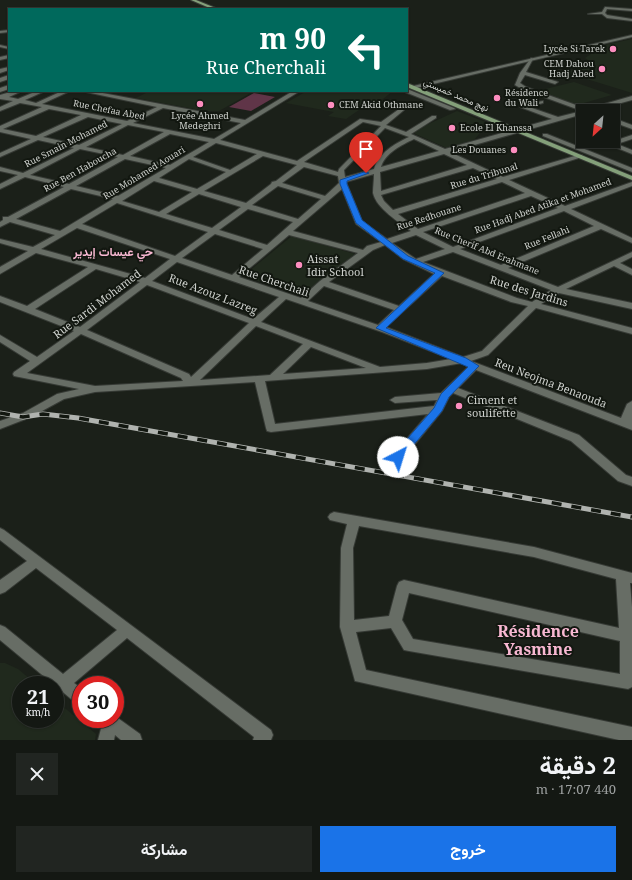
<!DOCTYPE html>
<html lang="ar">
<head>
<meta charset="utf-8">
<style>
  body { margin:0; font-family:"Noto Serif",Vazirmatn,serif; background:#212521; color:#f1f3f6; direction:rtl; height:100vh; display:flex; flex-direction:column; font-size:15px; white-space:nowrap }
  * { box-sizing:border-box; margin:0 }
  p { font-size:13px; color:#9da0a0 }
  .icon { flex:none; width:22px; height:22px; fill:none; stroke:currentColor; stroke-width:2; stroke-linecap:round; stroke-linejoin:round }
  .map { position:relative; height:740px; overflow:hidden; direction:ltr }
  .sheet { display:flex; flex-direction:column; background:#141813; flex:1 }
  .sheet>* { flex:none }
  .banner { position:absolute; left:8px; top:8px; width:400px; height:84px; border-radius:0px; box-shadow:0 1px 3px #0004,0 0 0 1px #333733; direction:rtl; background:#00695c; color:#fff; overflow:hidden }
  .needle { width:26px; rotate:207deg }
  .buttons { position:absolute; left:576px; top:104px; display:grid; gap:8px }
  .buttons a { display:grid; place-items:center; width:44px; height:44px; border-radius:0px; background:#141813; box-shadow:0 1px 3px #0004,0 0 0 1px #333733; font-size:20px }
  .speed { position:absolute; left:12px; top:676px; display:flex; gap:8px; font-size:20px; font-weight:700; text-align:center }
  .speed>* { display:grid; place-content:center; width:52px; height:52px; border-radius:50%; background:#141813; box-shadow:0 1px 3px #0004,0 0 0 1px #333733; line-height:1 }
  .speed small { font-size:10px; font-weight:400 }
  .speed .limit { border:6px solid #d22; background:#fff; color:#111 }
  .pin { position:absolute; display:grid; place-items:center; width:34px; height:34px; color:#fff; margin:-41px -17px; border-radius:50% 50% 50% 0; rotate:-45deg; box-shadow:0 0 4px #0007 }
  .pin .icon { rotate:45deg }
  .me { position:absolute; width:44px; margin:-22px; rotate:40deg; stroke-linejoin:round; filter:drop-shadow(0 0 3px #0008) }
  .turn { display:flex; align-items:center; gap:14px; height:84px; padding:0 16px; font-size:18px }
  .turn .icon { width:52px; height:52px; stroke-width:2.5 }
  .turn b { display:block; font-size:28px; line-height:34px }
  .round { display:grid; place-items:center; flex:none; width:42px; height:42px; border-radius:0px; background:#212521 }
  .overview { display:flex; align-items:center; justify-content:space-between; height:68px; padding:0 16px }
  h1 { font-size:24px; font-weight:700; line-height:30px }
  .button { display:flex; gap:8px; margin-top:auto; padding:8px 16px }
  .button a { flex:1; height:46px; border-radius:0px; background:#1a73e8; color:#fff; font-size:16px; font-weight:700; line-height:46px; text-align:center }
  .button a+a { background:#212521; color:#f1f3f6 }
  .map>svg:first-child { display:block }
</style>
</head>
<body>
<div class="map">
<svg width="632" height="740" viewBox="0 0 632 740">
  <rect width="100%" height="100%" fill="#1b2019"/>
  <g fill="#20291d">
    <path d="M 632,39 L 632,93 L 567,73 L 588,60 L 585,58 L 597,50 L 591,48 Z"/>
    <path d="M 574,82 L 612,95 L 577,105 L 537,91 Z"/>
    <path d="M 150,91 L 254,91 L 219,111 L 205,111 L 136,98 Z"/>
    <path d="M 307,91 L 393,91 L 374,106 L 366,105 L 346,119 L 328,116 L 334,112 L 286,103 Z"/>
    <path d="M 457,111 L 488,123 L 474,140 L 447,148 L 411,132 Z"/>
    <path d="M 292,236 L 355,254 L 302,296 L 243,276 Z"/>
    <path d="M 0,663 L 5,663 L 18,669 L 37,685 L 21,685 L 21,719 L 55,719 L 55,700 L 96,734 L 95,740 L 0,740 Z"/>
  </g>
  <path fill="#603548" d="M 254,93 L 275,97 L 251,111 L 229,107 Z"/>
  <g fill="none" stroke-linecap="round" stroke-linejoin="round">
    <defs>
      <g id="minor">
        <path d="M 605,7 L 632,9 L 632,11 L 607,9 L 605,13 L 607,15 L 632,19 L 632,21 L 607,18 L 602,14 L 588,14 L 602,12 Z"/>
        <path d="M 9,30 L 9,32 L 0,33 L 0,31 Z"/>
        <path d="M 0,45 L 9,47 L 9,49 L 0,47 Z"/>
        <path d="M 9,55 L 9,58 L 0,60 L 0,57 Z"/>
        <path d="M 531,58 L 533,59 L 526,72 L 558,82 L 555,84 L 525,75 L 520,83 L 526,87 L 587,109 L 632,96 L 632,100 L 592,111 L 583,111 L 583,114 L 450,152 L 503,177 L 578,155 L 582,155 L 582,157 L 509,180 L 565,206 L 632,182 L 632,186 L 571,209 L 632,238 L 632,243 L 601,229 L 508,268 L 558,287 L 632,252 L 632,257 L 620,263 L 632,269 L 632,275 L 614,266 L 566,289 L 632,303 L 632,309 L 559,293 L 541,304 L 632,328 L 632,334 L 536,308 L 488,355 L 471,361 L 621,418 L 627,404 L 632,401 L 632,430 L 476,370 L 458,388 L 579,435 L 626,475 L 632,477 L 632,486 L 618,481 L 571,441 L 453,393 L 449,397 L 442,411 L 402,460 L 394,460 L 392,457 L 394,454 L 428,414 L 271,432 L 267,431 L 266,428 L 255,382 L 95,392 L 64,399 L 31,417 L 0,429 L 0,421 L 23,413 L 57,394 L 79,389 L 14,376 L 13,374 L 14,372 L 30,361 L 0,342 L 0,335 L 37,357 L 74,331 L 0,302 L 0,296 L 27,306 L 88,267 L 36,253 L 0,274 L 0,267 L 28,251 L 0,243 L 0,239 L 33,247 L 55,235 L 10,222 L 0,227 L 0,222 L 3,220 L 3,217 L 8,217 L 64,187 L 25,177 L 0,189 L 0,184 L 18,175 L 0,171 L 0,167 L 23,173 L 74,148 L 38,140 L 0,157 L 0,153 L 31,139 L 0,132 L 0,126 L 42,107 L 20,103 L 0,111 L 0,107 L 13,101 L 0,99 L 0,95 L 14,91 L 22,91 L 9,97 L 18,99 L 37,91 L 45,91 L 25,100 L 36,103 L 62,91 L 70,91 L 42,104 L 127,121 L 157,107 L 81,91 L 92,91 L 245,120 L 293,91 L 300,91 L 220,140 L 297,161 L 360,119 L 381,122 L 402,107 L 404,108 L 404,110 L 386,125 L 406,132 L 432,116 L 436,116 L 436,118 L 411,134 L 445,149 L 552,119 L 520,107 L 520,105 L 543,101 L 543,103 L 529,107 L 558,117 L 582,111 L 522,89 L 515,85 L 520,73 ZM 163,108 L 241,123 L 214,139 L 133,123 ZM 49,109 L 81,115 L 36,136 L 3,129 ZM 88,117 L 122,124 L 79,145 L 43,137 ZM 363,122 L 381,126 L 339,169 L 338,172 L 304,162 ZM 128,125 L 164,132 L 123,155 L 86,147 ZM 385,128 L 409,137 C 394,144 379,153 374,169 L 345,177 L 344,170 ZM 170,134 L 209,142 L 170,165 L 130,156 ZM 414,139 L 439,151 L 381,167 C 385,153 402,145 414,139 ZM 216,143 L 257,154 L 230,170 L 193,157 ZM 80,149 L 118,157 L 69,184 L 30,175 ZM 444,154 L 467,165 L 381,191 L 380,172 ZM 263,156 L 297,165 L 276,181 L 272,182 L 271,184 L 246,203 L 204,191 ZM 125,159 L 166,168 L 118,196 L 76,186 ZM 189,159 L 226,172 L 197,189 L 159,178 ZM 304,167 L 338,176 L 339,183 L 325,196 L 282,183 ZM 473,168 L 497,179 L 393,210 L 384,201 L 381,195 ZM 374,174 C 374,180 373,187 373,193 C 376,208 400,223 411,231 L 387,239 L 362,221 L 346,182 ZM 154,181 L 192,192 L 159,212 L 122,201 ZM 502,182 L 525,193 L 418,229 L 398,214 ZM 278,186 L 321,199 L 298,219 L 252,205 ZM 71,189 L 113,199 L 60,231 L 16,219 ZM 342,189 L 356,224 L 381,242 L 367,246 L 363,250 L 293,231 ZM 199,194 L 241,207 L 212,228 L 166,214 ZM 531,196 L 558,208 L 453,247 L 423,232 ZM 117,203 L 208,232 L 175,256 L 82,224 ZM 248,209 L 293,222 L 267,245 L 219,230 ZM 564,211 L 594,226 L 501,265 L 460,249 ZM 77,228 L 170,259 L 145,278 L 41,249 ZM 215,234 L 263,249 L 232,275 L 182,258 ZM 289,235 L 358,253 L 320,281 L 301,298 L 239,277 ZM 416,235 L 445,249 L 416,259 L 392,243 ZM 385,245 L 403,259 L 434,274 L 399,306 L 329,282 L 373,250 ZM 453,252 L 551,290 L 532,302 L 517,298 L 423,262 ZM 177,262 L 279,297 L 253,319 L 152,281 ZM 96,269 L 140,282 L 80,327 L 35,309 ZM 442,276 L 511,302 L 528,306 L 482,351 L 463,357 L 386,327 ZM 147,285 L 249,323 L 191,377 L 189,374 L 87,330 ZM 324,286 L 394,310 L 378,325 L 308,301 ZM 286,299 L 382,332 L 451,359 L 427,363 L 380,367 L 261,322 ZM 256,326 L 303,344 L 270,375 L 200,380 ZM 81,334 L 181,378 L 183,381 L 95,386 L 27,373 ZM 311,347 L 366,368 L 283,374 ZM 462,363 L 468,367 L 441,393 L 395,397 L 390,400 L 395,403 L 437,400 L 434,406 L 275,424 L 265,381 L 427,369 Z"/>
        <path d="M 9,67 L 9,70 L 0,73 L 0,69 Z"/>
        <path d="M 9,75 L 9,79 L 0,82 L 0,78 Z"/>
        <path d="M 9,85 L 9,89 L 0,92 L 0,88 Z"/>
        <path d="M 407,89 L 454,108 L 455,109 L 450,110 L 405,92 L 404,91 L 407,91 Z"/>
        <path d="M 613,118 L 632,125 L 632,129 L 613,122 Z"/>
        <path d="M 543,134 L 547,134 L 632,168 L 632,172 L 543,136 Z"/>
        <path d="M 632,135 L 632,139 L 617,144 L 632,150 L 632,154 L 600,141 L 611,142 Z"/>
        <path d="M 334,512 L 534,547 L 632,573 L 632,583 L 630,583 L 632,607 L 632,687 L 628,689 L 409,651 L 404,650 L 391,628 L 356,632 L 366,670 L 632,727 L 632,740 L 619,740 L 355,681 L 340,627 L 341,548 L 347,524 L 330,520 L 328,517 L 330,514 ZM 359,526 L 534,557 L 616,579 L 619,628 L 404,580 L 399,582 L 397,586 L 389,616 L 354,620 L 353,548 ZM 409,593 L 620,641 L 620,674 L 413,639 L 402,620 Z"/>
        <path d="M 0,528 L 4,530 L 271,730 L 273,735 L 271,740 L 253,740 L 254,737 L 127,638 L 74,683 L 81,688 L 81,705 L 76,703 L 0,640 L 0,625 L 5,627 L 63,674 L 117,630 L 36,568 L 5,592 L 0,594 L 0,580 L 27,561 L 0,540 Z"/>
        <path d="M 115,716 L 140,734 L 142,740 L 121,740 L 115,735 L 114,740 L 98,740 L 102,725 L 99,719 L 115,719 Z"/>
      </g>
      <path id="tertiary" d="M 632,35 L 632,37 L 412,89 L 409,87 Z"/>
      <g id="primary">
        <path d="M 191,0 L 196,0 L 218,9 L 212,9 Z"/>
        <path d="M 407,83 L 632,176 L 632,180 L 407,87 Z"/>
      </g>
    </defs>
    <use href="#minor" stroke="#363a35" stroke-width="2"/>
    <use href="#tertiary" stroke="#363a35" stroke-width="2"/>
    <use href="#primary" stroke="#363a35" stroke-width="2"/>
    <use href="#minor" fill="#676d65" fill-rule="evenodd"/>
    <use href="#tertiary" fill="#676d65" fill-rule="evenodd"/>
    <use href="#primary" fill="#84a07a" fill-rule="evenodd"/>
    <defs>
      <path id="rail" d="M 0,413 L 23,417 L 43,414 L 78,418 L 632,517"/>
    </defs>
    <use href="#rail" stroke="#b0b3af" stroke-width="5"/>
    <use href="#rail" stroke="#121710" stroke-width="3.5" stroke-dasharray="10" stroke-linecap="butt"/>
  </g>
  <path fill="#1a73e8" stroke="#114b97" d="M 364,172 L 369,173 L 347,181 L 347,184 L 362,220 L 408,256 L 444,273 L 386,328 L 466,358 L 479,366 L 449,397 L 442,411 L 402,459 L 394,459 L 393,457 L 394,454 L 434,408 L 441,394 L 468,367 L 376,328 L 435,273 L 403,259 L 356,223 L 340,184 L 340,180 Z"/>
  <g fill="#fd8ebf" stroke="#121710" stroke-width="1.5">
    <circle cx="613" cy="49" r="4"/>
    <circle cx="602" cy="69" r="4"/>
    <circle cx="497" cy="98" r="4"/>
    <circle cx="200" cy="104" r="4"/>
    <circle cx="331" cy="105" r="4"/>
    <circle cx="452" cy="128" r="4"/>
    <circle cx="514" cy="150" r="4"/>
    <circle cx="299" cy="265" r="4"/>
    <circle cx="459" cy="406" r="4"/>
  </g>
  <g text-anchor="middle" stroke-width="4" stroke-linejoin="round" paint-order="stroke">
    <g font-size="9" fill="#cfd2ce" stroke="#121710" text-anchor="end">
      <text x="605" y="52">Lycée Si Tarek</text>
      <text x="594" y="67">CEM Dahou<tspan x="594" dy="10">Hadj Abed</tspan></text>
      <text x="505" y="96" text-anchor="start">Résidence<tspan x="505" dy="10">du Wali</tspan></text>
      <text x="339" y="108" text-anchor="start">CEM Akid Othmane</text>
      <text x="200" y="119" text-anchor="middle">Lycée Ahmed<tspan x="200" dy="10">Medeghri</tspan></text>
      <text x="460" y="131" text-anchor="start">Ecole El Khanssa</text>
      <text x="506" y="153">Les Douanes</text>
    </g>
    <g font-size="9" fill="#cfd2ce" stroke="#121710">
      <text transform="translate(456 95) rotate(23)" y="3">نهج محمد خميستي</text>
      <text transform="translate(109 110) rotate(11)" y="3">Rue Chefaa Abed</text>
      <text transform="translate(66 144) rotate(-27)" y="3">Rue Smain Mohamed</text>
      <text transform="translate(80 170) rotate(-29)" y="3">Rue Ben Haboucha</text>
      <text transform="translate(144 173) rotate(-31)" y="3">Rue Mohamed Aouari</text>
      <text transform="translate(484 176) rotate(-17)" y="3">Rue du Tribunal</text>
      <text transform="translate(543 206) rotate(-20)" y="3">Rue Hadj Abed Atika et Mohamed</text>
      <text transform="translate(429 217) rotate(-18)" y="3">Rue Redhouane</text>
      <text transform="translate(547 238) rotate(-22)" y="3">Rue Fellahi</text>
      <text transform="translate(487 251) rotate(22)" y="3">Rue Cherif Abd Erahmane</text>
    </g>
    <g font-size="11" fill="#cfd2ce" stroke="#121710" text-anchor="start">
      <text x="307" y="263">Aissat<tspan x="307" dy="13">Idir School</tspan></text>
      <text x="467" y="404">Ciment et<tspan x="467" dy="13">soulifette</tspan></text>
    </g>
    <g font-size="11" fill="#cfd2ce" stroke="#121710">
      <text transform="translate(274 281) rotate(19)" y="4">Rue Cherchali</text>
      <text transform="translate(529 291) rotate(17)" y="4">Rue des Jardins</text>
      <text transform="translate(213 294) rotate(21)" y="4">Rue Azouz Lazreg</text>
      <text transform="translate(97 304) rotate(-37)" y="4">Rue Sardi Mohamed</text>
      <text transform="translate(551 383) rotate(21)" y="4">Reu Neojma Benaouda</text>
    </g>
    <g font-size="12" font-weight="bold" fill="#f8b8d2" stroke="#121710">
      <text x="113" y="256">حي عيسات إيدير</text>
    </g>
    <g font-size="16" font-weight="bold" fill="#f8b8d2" stroke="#121710">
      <text x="538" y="637">Résidence<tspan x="538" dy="18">Yasmine</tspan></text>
    </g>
  </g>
</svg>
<div class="buttons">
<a><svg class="needle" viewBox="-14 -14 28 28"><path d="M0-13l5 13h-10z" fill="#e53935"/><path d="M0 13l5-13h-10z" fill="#9da0a0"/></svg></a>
</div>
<div class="speed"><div>21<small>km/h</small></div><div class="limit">30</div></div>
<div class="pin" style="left:366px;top:173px;background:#d93025"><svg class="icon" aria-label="arrive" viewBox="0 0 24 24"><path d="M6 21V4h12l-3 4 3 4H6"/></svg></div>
<svg class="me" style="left:398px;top:457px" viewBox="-20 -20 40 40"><circle r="19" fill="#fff"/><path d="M0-13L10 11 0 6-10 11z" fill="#1a73e8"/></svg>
<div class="banner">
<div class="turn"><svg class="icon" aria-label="left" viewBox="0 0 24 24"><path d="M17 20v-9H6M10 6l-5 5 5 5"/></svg><div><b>90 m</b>Rue Cherchali</div></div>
</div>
</div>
<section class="sheet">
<div class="overview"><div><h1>2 دقيقة</h1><p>440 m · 17:07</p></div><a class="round"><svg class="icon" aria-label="close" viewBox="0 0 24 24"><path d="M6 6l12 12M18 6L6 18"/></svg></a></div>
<div class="button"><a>خروج</a><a>مشاركة</a></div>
</section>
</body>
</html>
